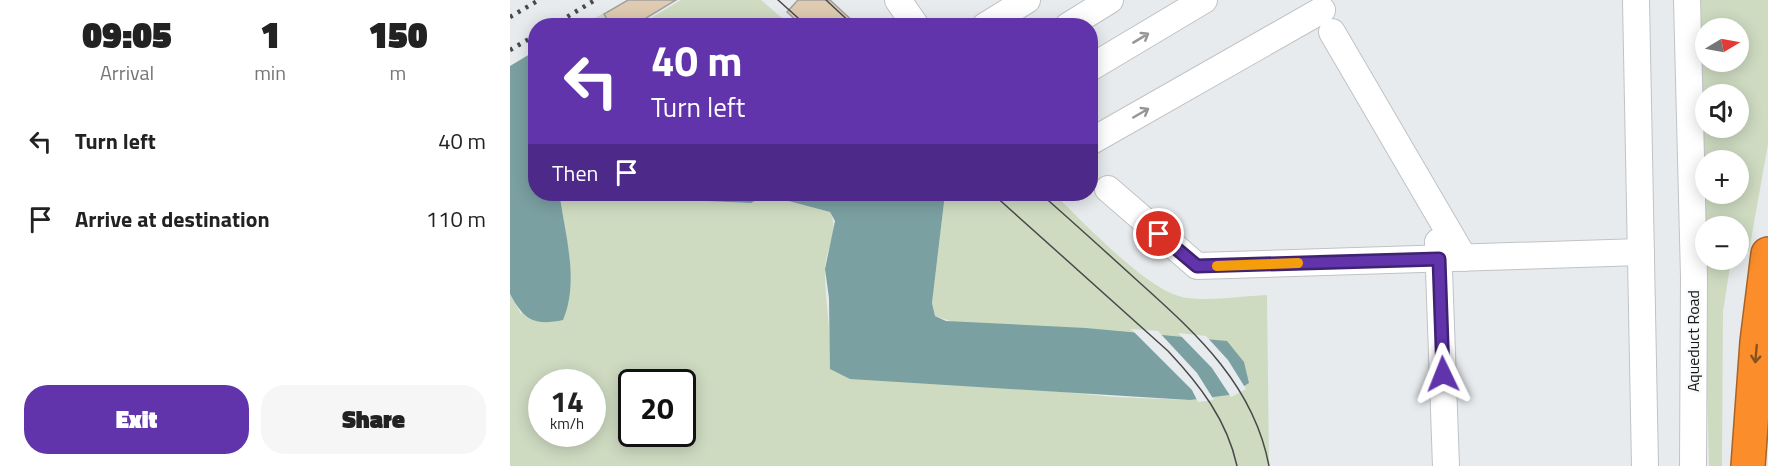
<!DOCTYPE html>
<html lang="en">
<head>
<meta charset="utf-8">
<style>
  body { margin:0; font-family:"Titillium Web",sans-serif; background:#f6f6f6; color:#222; height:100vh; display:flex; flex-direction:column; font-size:22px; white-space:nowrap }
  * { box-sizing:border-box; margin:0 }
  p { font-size:20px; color:#767676 }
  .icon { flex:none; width:33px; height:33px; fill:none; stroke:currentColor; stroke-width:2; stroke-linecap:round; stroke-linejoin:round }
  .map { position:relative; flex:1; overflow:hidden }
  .panel { display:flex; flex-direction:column; background:#fff; width:510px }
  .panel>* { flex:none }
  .top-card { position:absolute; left:18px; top:18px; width:570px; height:183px; border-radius:24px; box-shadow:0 3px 15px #0003; background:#6134ac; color:#fff; overflow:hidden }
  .needle { width:39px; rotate:80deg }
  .buttons { position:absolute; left:1185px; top:18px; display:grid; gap:12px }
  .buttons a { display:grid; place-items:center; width:54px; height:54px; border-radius:50%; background:#fff; box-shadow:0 3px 15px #0003; font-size:30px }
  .speed { position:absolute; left:18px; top:369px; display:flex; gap:12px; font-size:30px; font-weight:700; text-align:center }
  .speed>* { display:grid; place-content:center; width:78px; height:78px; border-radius:50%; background:#fff; box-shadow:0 3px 15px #0003; line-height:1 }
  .speed small { font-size:15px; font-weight:400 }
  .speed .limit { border:3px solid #111; border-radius:9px; background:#fff; color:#111 }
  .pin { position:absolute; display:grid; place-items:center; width:51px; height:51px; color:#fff; margin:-26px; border:3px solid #fff; border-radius:50%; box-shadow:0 2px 6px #0007 }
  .me { position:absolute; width:66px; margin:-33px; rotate:358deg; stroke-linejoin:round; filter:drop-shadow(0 0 4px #0008) }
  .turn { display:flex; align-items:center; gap:21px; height:126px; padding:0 24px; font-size:27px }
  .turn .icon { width:78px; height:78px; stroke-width:2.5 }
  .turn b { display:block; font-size:42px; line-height:51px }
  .then { display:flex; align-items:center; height:57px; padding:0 24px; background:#0003; gap:12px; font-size:22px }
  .eta { display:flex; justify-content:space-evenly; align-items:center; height:102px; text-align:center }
  .eta b { font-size:36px; font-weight:800; line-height:42px }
  .primary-button { display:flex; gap:12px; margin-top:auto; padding:12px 24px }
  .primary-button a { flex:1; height:69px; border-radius:24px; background:#6134ac; color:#fff; font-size:24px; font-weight:800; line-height:69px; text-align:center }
  .primary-button a+a { background:#f6f6f6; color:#222 }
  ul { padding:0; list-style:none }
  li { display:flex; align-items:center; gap:18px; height:78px; padding:0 24px }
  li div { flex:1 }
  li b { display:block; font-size:22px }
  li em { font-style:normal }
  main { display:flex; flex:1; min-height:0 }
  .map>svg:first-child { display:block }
</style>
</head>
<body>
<main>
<section class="panel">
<div class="eta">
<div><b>09:05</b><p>Arrival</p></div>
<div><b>1</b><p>min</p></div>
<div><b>150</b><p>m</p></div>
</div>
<ul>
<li><svg class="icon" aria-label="left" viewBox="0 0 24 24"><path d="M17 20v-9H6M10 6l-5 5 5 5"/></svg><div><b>Turn left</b></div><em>40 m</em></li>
<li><svg class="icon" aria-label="arrive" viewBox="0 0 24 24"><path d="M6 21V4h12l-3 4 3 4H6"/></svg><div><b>Arrive at destination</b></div><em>110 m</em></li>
</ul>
<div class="primary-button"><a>Exit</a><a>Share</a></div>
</section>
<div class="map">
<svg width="1258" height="466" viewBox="0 0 1258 466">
  <rect width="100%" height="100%" fill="#e8ebed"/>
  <g fill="#cedbc1" fill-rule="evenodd">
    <path d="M 171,0 L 251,0 L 280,25 L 129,25 Z"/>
    <path d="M 1187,0 L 1258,0 L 1258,144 L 1239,251 L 1229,251 L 1228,226 L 1196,226 L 1196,260 L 1221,260 L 1213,312 L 1212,466 L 1199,466 ZM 1196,28 L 1228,28 L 1228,62 L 1196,62 ZM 1196,94 L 1228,94 L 1228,128 L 1196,128 ZM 1196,160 L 1228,160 L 1228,194 L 1196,194 Z"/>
    <path d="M 94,13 L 101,25 L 71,26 Z"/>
    <path d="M 435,194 L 544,194 C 572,220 640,295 678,298 C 703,301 731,296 757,295 L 759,466 L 0,466 L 0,294 L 11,314 L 60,260 L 50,199 L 56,195 L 241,203 L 256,195 L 320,212 C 330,230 315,250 315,270 C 315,303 322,335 320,368 L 604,397 L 680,400 L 425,316 L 422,303 ZM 32,382 L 82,382 L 82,434 L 32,434 ZM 122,382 L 172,382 L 172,434 L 122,434 Z"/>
  </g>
  <path fill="#7ba0a2" d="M 25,51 L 26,194 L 435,194 L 422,303 L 425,316 L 436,321 L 576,328 L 717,341 L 734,362 L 739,383 L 719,395 L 680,400 L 340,379 L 320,369 L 319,298 L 315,269 L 325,221 L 320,212 L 256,195 L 241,203 L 57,195 L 50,198 C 56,238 69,282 53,320 C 24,326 14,320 0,294 L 0,66 Z"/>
  <g fill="#e8ebed">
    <path d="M 621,329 L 648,331 L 687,373 L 704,400 L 688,402 L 682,390 Z"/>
    <path d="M 668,333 L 696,336 L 718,360 L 736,389 L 721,397 L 702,368 Z"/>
  </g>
  <g fill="#decbb1" stroke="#a3a19e" stroke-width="1.5">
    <path d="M 118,0 L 166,0 L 123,26 L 101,26 L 94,14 Z"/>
    <path d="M 288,0 L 320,0 L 348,26 L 292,26 L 277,12 Z"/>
  </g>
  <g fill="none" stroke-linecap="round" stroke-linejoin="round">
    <defs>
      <g id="minor">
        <path d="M 388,0 L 406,26"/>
        <path d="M 1126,0 L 1135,466"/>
        <path d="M 1177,0 L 1184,277 L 1183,466"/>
        <path d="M 475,26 L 517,0"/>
        <path d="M 558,26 L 600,0"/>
        <path d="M 822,32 L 954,258"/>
        <path d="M 580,68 L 694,0"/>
        <path d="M 580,142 L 812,10"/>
        <path d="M 598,189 L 687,266 L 1131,252"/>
        <path d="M 928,242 L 936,466"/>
      </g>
      <path id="highway" d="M 1238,466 L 1247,342 L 1258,254"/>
    </defs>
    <use href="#minor" stroke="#c0c3c5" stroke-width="28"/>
    <use href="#highway" stroke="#aa6324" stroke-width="36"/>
    <use href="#minor" stroke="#fff" stroke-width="26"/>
    <use href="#highway" stroke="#fb8d2b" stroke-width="33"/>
    <g stroke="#484a4a" stroke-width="1.5">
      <path d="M 268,0 L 297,26"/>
      <path d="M 316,0 L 344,26"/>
      <path d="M 483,194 L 658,351 C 690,385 717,420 727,466"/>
      <path d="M 531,194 C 564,223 597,253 630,283 C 688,335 744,386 759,466"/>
    </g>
    <g stroke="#484a4a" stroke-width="4.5" stroke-dasharray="3 6" stroke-linecap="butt">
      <path d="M 0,17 L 29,0"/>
      <path d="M 42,26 L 85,0"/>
      <path d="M 0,50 L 26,35"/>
    </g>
  </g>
  <defs><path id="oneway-shaft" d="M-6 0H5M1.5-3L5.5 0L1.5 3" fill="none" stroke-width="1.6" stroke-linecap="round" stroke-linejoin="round" transform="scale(1.5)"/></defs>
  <g stroke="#969696">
    <use href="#oneway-shaft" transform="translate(631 38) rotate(-31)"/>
    <use href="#oneway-shaft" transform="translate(631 113) rotate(-30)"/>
  </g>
  <use stroke="#885220" href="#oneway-shaft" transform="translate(1246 354) rotate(95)"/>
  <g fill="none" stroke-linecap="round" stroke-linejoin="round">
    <defs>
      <path id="route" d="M 649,234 L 687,266 L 929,259 L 933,374"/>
    </defs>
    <use href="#route" stroke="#3f2270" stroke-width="15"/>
    <use href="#route" stroke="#6134ac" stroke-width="10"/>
    <path stroke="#f59e0b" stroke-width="10" d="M 707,266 L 788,263"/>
  </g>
  <g text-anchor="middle" stroke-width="4.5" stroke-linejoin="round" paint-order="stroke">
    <g font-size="16" fill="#151616" stroke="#f6f8fa">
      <text transform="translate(1183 341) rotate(-90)" y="6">Aqueduct Road</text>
    </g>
  </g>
</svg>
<div class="buttons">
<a><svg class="needle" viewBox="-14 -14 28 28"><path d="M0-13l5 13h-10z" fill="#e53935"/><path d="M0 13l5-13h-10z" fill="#767676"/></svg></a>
<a><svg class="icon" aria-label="sound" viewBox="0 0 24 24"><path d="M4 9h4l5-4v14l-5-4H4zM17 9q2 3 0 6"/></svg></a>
<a>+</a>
<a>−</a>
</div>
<div class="speed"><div>14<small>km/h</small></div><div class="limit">20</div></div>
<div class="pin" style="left:649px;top:234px;background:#d93025"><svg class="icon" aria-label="arrive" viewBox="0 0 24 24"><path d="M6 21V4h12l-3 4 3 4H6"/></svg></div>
<svg class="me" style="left:933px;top:374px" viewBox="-20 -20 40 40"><path d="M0-17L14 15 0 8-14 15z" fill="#6134ac" stroke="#fff" stroke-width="4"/></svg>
<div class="top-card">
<div class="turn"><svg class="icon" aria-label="left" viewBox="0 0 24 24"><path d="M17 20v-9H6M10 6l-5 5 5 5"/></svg><div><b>40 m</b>Turn left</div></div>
<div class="then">Then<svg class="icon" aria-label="arrive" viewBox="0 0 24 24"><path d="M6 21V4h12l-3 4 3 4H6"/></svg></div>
</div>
</div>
</main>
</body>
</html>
